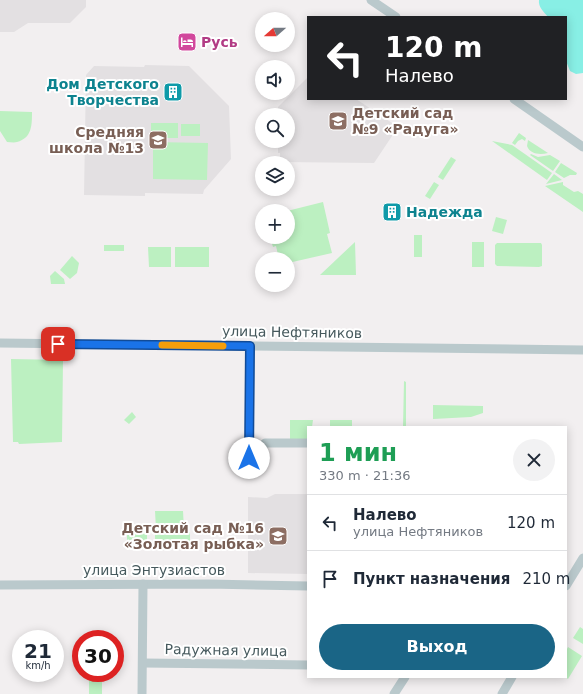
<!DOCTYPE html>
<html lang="ru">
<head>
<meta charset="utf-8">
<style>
  body { margin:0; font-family:"DejaVu Sans",sans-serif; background:#f2f2f3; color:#1f2937; height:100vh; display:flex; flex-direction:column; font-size:15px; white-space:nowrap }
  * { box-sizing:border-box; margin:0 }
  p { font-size:13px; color:#747a83 }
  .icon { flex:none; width:22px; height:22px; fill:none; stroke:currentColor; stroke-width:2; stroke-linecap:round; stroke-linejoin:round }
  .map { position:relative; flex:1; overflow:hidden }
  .side { position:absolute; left:307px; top:426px; width:260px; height:252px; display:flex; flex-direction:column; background:#fff; border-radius:0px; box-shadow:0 2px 10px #0003 }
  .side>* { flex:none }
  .guide { position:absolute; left:307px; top:16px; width:260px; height:84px; border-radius:0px; box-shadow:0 2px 10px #0003; background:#202124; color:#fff; overflow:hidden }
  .needle { width:26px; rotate:249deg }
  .buttons { position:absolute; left:255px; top:12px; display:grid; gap:8px }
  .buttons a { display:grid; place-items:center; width:40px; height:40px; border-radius:50%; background:#fff; box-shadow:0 2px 10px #0003; font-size:20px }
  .speed { position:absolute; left:12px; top:630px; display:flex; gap:8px; font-size:20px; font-weight:700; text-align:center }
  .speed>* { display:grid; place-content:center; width:52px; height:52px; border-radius:50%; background:#fff; box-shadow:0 2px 10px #0003; line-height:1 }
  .speed small { font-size:10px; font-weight:400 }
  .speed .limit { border:6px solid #d22; background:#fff; color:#111 }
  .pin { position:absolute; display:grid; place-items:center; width:34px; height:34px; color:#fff; margin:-17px; border-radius:8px; box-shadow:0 2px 6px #0006 }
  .me { position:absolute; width:44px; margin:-22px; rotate:0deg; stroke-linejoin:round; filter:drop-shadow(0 0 3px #0008) }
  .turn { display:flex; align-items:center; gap:14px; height:84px; padding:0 12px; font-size:18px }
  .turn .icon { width:52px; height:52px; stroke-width:2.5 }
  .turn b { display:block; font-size:28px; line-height:34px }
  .round { display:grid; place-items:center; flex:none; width:42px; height:42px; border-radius:21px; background:#f2f2f3 }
  .summary { display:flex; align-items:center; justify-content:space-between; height:68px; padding:0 12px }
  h1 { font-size:24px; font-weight:700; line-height:30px; color:#1e9e55 }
  .cta { display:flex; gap:8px; margin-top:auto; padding:8px 12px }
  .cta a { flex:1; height:46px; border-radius:24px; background:#1a6586; color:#fff; font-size:16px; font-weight:700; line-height:46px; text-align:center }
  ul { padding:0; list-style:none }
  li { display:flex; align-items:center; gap:12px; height:56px; padding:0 12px; border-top:1px solid #e0e1e3 }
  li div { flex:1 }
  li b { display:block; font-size:15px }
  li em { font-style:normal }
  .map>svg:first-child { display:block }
</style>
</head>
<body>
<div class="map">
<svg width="583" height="694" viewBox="0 0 583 694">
  <rect width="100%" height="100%" fill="#f2eff0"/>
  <g fill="#e3e0e2">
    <path d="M 0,0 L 86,0 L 86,7 L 70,23 L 28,23 L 14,32 L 0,32 Z"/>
    <path d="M 145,65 L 189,66 L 229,106 L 231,159 L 204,190 L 203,194 L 145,193 L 145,196 L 84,195 L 86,75 L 94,66 L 144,67 Z"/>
    <path d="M 308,77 L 308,99 L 356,99 L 398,127 L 374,163 L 280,162 L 280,153 L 278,153 L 278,141 L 288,141 L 288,115 L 278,115 L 278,107 Z"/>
    <path d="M 275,494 L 308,494 L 308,574 L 248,573 L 248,497 L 267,498 Z"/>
  </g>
  <g fill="#bcf0c1">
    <path d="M 0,111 L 32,112 C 32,125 32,138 17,142 C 14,143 10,142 7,142 L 0,131 Z"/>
    <rect x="151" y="123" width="27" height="15"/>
    <rect x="181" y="124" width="19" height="12"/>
    <path d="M 519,133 L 526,138 L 525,141 L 522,139 L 518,141 L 515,145 L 512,143 Z"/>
    <path d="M 528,140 L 548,153 C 539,155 530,154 527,146 Z"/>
    <path d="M 492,141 L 512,145 L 552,173 L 547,180 Z"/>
    <path d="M 153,142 L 208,143 L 207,180 L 153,179 Z"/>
    <path d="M 531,154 L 538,157 L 550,155 L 560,161 L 553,171 L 530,155 Z"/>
    <path d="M 451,157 L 456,160 L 443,180 L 438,177 Z"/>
    <path d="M 561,163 L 577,173 L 576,175 L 570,175 L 564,178 L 555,172 Z"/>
    <path d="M 554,174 L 562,180 L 546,184 Z"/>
    <path d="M 434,182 L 439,185 L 430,199 L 425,196 Z"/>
    <path d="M 563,182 L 563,185 L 574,192 L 578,191 L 583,194 L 583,212 L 545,186 Z"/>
    <path d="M 323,202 L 330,233 L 327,234 L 332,253 L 288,263 L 288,259 L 279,259 L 276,246 L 273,247 L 270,237 L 288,237 L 288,211 L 287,211 Z"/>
    <path d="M 496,217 L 507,220 L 503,234 L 492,231 Z"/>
    <rect x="414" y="235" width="8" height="22"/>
    <path d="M 355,242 L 356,275 L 320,275 Z"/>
    <rect x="472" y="242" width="12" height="25"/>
    <path d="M 497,243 L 541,243 L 542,245 L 542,266 L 539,267 L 497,266 L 495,264 L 495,245 Z"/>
    <rect x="104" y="245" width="20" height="6"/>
    <path d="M 148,247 L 171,247 L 171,267 L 149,267 Z"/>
    <rect x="175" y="247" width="34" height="20"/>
    <path d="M 72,256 L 79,263 L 77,273 L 70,279 L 60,270 Z"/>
    <path d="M 55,271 L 64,279 L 65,284 L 51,284 L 50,276 Z"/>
    <path d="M 11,359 L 63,360 L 62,442 L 19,444 L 18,442 L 13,442 Z"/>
    <path d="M 404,381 L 406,382 L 406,427 L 403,427 Z"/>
    <path d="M 433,405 L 483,406 L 483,413 L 471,417 L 433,419 Z"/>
    <path d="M 132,412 L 136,417 L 129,424 L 124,420 Z"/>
    <path d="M 290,420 L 313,420 L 312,427 L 308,427 L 308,440 L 290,440 Z"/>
    <rect x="330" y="420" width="22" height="7"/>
    <path d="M 155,511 L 183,511 L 184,529 L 156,529 Z"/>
    <path d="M 127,531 L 147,531 L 147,544 L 127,543 Z"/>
    <path d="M 155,531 L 190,532 L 190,544 L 155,544 Z"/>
    <path d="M 580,627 L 583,629 L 583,644 L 573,638 Z"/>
    <path d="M 568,647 L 582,656 L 568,679 L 565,677 L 566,677 L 566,651 Z"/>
    <rect x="89" y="679" width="13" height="15"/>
  </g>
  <path fill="#88efe5" d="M 539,0 L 583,0 L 583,73 L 576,74 L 570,71 L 566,61 L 566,17 L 548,17 C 544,12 538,7 539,0 Z"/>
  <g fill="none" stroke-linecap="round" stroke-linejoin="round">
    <g stroke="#bac9cc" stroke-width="9">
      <path d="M 371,0 L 396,17"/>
      <path d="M 514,99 L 583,147"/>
      <path d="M 0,343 L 583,350"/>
      <path d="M 249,464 L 265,443 L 308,443"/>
      <path d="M 249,473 L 250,346"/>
      <path d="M 0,585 L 209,584 L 308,586"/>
      <path d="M 566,586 L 583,558"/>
      <path d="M 143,663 L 308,665"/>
      <path d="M 142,694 L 143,584"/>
      <path d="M 394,694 L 405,677"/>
      <path d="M 502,694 L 512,677"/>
    </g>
  </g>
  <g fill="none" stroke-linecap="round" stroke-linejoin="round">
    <defs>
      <path id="route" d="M 58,344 L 250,346 L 249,458"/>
    </defs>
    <use href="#route" stroke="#114b97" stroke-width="10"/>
    <use href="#route" stroke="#1a73e8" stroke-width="7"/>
    <path stroke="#f59e0b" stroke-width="7" d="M 162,345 L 223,346"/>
  </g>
  <defs>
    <symbol id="hotel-square" viewBox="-11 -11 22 22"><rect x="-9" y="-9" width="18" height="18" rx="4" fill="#d1479c" stroke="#fff"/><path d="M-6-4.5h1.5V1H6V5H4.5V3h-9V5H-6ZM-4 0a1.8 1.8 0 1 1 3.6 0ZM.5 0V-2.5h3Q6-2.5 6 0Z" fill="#fff"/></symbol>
    <symbol id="building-square" viewBox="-11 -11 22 22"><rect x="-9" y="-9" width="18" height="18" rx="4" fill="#0f9aa8" stroke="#fff"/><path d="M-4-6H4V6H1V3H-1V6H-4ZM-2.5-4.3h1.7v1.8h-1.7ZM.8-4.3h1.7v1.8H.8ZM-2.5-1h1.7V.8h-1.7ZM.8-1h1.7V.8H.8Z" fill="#fff"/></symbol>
    <symbol id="school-square" viewBox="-11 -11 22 22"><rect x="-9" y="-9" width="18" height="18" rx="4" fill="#8d6e63" stroke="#fff"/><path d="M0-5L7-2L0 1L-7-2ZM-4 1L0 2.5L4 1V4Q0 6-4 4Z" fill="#fff"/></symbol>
  </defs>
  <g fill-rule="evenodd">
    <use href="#hotel-square" x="176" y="31" width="22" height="22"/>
    <use href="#building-square" x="162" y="81" width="22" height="22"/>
    <use href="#school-square" x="327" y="110" width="22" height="22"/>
    <use href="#school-square" x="147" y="129" width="22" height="22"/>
    <use href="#building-square" x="381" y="201" width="22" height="22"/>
    <use href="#school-square" x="267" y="525" width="22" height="22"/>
  </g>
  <g text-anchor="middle" stroke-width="4" stroke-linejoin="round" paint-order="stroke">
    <g font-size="14" font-weight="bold" fill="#b23c85" stroke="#fff" text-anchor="start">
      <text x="201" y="47">Русь</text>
    </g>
    <g font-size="14" font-weight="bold" fill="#0d838f" stroke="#fff" text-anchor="end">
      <text x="159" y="89">Дом Детского<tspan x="159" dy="16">Творчества</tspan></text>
      <text x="406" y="217" text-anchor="start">Надежда</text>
    </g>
    <g font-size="14" font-weight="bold" fill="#785e54" stroke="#fff" text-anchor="end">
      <text x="352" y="118" text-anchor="start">Детский сад<tspan x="352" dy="16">№9 «Радуга»</tspan></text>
      <text x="144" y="137">Средняя<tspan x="144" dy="16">школа №13</tspan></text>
      <text x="264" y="533">Детский сад №16<tspan x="264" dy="16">«Золотая рыбка»</tspan></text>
    </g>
    <g font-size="14" fill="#46595d" stroke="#fff">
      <text transform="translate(292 332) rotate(1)" y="5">улица Нефтяников</text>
      <text x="154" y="575">улица Энтузиастов</text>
      <text transform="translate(226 650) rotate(1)" y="5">Радужная улица</text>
    </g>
  </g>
</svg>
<div class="buttons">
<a><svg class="needle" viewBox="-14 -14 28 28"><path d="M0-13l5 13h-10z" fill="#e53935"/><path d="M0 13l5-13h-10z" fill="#747a83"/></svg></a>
<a><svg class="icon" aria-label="sound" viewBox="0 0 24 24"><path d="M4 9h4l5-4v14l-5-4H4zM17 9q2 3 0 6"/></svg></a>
<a><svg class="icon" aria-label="search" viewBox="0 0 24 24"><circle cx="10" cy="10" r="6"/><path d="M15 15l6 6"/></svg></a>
<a><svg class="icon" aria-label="layers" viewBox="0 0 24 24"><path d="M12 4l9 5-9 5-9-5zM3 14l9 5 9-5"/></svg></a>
<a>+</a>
<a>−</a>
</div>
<div class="speed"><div>21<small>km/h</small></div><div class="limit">30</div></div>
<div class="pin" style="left:58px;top:344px;background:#d93025"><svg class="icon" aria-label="arrive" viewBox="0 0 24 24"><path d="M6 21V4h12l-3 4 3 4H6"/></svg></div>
<svg class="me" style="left:249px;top:458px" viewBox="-20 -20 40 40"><circle r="19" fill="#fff"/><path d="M0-13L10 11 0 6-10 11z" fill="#1a73e8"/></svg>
<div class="guide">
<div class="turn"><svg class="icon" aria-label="left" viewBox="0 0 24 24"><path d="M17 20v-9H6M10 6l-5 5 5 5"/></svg><div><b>120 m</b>Налево</div></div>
</div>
<section class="side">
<div class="summary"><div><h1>1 мин</h1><p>330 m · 21:36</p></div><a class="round"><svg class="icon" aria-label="close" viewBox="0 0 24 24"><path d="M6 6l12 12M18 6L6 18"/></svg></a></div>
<ul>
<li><svg class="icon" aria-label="left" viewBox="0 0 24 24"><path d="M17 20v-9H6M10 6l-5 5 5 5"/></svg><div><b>Налево</b><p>улица Нефтяников</p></div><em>120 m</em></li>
<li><svg class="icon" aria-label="arrive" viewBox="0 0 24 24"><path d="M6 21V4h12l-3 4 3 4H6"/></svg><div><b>Пункт назначения</b></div><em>210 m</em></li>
</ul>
<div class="cta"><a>Выход</a></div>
</section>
</div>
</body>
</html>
